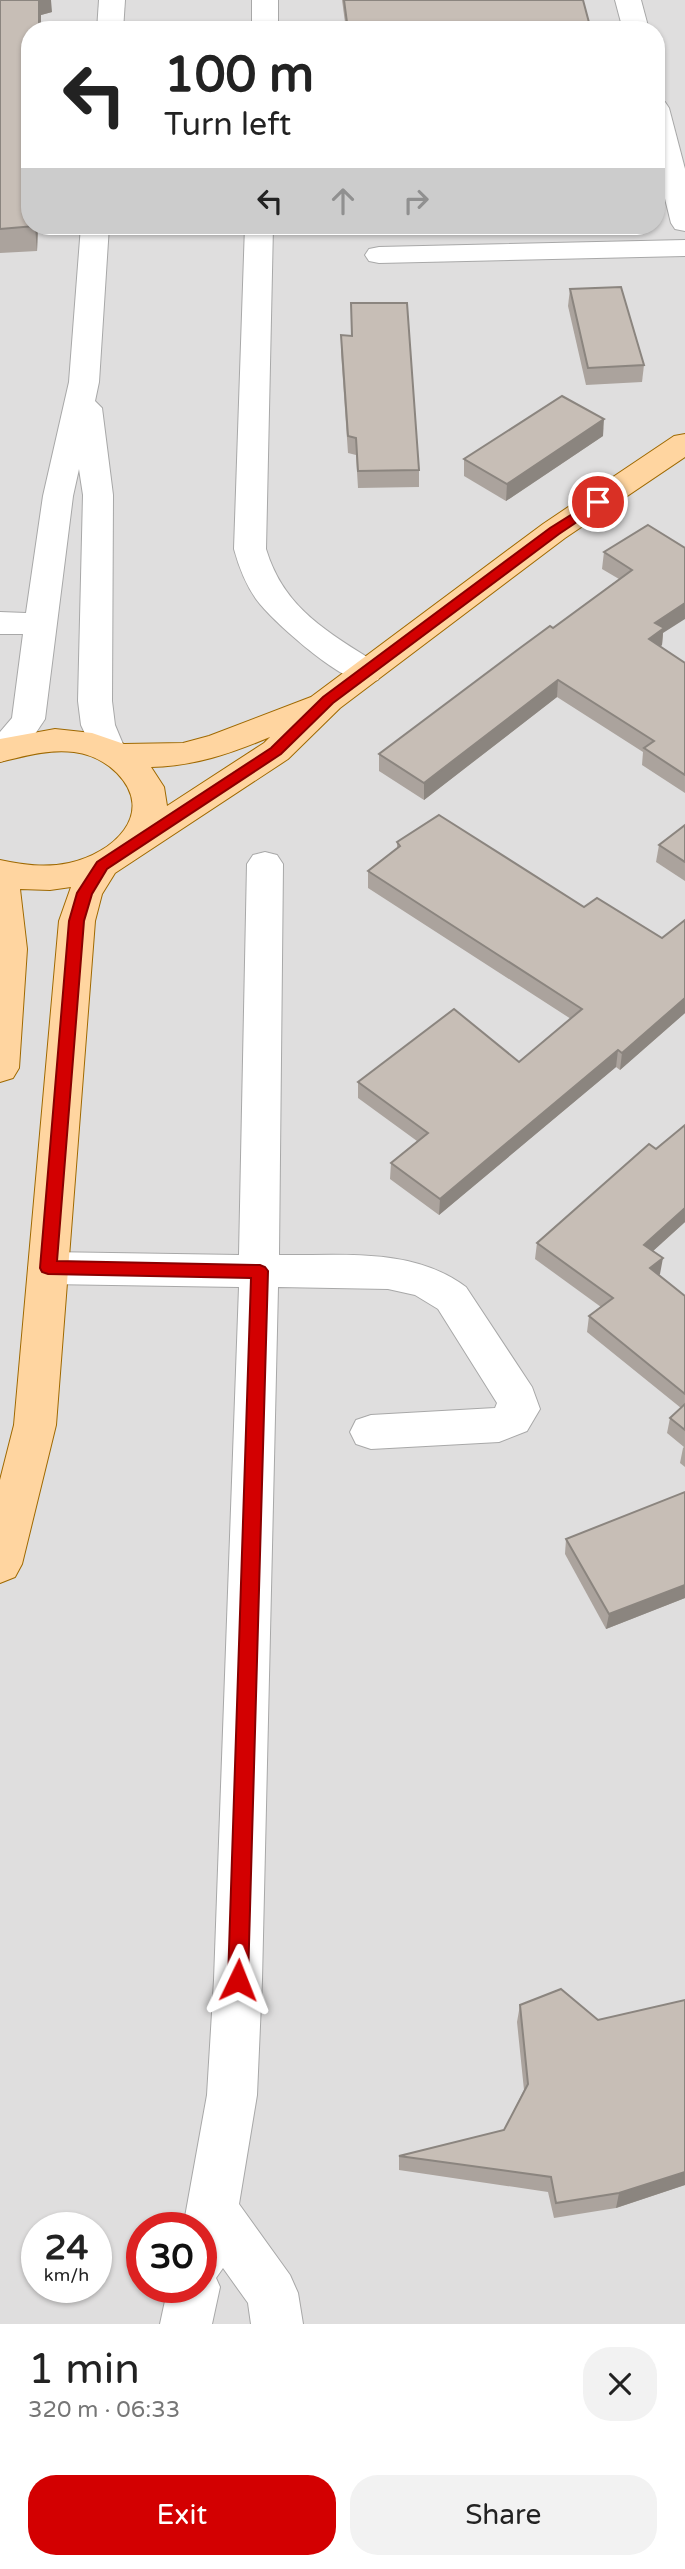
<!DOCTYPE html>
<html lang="en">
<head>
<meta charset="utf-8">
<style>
  body { margin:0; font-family:"Varela Round",sans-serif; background:#f2f2f2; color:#222; height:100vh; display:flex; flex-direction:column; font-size:26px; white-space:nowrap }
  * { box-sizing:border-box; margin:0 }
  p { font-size:23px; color:#767676 }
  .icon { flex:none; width:38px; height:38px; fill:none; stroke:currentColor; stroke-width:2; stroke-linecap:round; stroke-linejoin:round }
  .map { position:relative; height:2324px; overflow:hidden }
  .panel { display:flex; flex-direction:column; background:#fff; flex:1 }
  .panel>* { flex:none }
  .guide { position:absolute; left:21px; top:21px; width:644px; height:214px; border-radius:28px; box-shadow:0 2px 5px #0004; background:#fff; color:#222; overflow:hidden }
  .speed { position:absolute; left:21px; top:2212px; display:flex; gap:14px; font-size:35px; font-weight:700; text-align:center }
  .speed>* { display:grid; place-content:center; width:91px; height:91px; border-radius:50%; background:#fff; box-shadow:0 2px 5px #0004; line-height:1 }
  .speed small { font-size:18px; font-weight:400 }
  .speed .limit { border:10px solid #d22; background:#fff; color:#111 }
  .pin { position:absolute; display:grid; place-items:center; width:60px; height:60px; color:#fff; margin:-30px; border:4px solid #fff; border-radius:50%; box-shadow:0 2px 7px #0007 }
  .me { position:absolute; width:77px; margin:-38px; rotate:2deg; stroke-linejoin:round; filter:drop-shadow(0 0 5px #0008) }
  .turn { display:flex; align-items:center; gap:24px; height:147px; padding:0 28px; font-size:32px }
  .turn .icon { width:91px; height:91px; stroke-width:2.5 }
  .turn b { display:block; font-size:49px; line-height:60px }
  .lanes { display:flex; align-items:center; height:66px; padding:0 28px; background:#0003; justify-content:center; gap:35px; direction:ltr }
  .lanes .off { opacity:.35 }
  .round { display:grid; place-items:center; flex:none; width:74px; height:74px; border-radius:28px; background:#f2f2f2 }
  .head { display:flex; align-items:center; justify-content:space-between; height:119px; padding:0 28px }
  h1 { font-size:42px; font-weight:600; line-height:52px }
  .primary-button { display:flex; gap:14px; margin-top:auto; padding:14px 28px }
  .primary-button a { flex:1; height:80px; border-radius:28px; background:#d30001; color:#fff; font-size:28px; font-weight:600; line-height:80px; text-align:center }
  .primary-button a+a { background:#f2f2f2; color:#222 }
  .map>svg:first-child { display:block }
</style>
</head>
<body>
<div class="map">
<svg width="685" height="2324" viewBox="0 0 685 2324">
  <rect width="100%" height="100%" fill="#f2efe8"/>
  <path fill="#dfdede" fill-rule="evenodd" d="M 0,0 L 685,0 L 685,2324 L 0,2324 ZM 30,30 L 656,30 L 656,226 L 30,226 ZM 37,2228 L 96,2228 L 96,2287 L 37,2287 ZM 142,2228 L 201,2228 L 201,2287 L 142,2287 Z"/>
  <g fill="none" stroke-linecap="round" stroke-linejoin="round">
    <defs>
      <g id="minor">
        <path d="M 99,0 L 125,0 L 123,30 L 97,30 Z"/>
        <rect x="252" y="0" width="26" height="30"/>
        <path d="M 615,0 L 641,0 L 649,30 L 623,30 Z"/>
        <path d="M 656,100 L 665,102 L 669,108 L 685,169 L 685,231 L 675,229 L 671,223 L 656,162 Z"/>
        <path d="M 81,226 L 109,226 L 99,382 L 95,401 L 102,408 L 113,495 L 112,701 L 115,725 L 125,749 L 120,757 L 108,760 L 96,757 L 81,725 L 78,701 L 83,495 L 79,469 L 73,496 L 45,719 C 33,737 22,756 0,762 L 0,732 L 12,718 L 23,634 L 0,634 L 0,612 L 26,613 L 43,496 L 69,382 Z"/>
        <path d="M 245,226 L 273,226 L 266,549 C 284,609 328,632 378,664 L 382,672 L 378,680 C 372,681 368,683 362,682 C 335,676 273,622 256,599 C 245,583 239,567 234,549 Z"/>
        <path d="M 685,240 L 685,256 L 379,263 L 369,261 L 365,255 L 369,249 L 379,247 Z"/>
        <path d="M 265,852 L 277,855 L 283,864 L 279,1255 C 342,1256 413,1247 466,1287 L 532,1387 L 540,1409 L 527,1431 L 499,1442 L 371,1449 L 356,1444 L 350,1432 L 356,1420 L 371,1415 L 495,1408 L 497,1403 L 438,1309 L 415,1295 L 388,1289 L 278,1287 L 262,1980 L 257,2095 L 239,2204 L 290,2275 L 298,2293 L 303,2324 L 251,2324 L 248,2303 L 223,2268 L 216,2278 L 220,2287 L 212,2324 L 160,2324 L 168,2287 L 201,2287 L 201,2228 L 183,2228 L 207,2095 L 214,1980 L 239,1287 L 48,1284 L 34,1279 L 28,1268 L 34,1257 L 48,1252 L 239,1255 L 247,864 L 253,855 Z"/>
      </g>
      <path id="major" d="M 685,434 L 685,457 L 565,538 L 340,708 L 288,759 L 115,873 L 102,894 L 95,921 L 56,1425 L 22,1564 L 15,1577 L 0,1583 L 0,1480 L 14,1425 L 59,921 L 71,887 L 50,890 L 20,889 L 27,949 L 19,1068 L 13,1078 L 0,1082 L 0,860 C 24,865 45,868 69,863 C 112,854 157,814 117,773 C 106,762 90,754 74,752 C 48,749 25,756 0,762 L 0,739 L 55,729 L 92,733 L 124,744 L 183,743 L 209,736 L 311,697 L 543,524 L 674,436 ZM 270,737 L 264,743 L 167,806 L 164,787 L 151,767 C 194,766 230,754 270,737 Z"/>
    </defs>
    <use href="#minor" stroke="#a8a8a8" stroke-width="2"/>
    <use href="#major" stroke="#9f6900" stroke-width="2"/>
    <use href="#minor" fill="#fff" fill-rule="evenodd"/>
    <use href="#major" fill="#ffd5a0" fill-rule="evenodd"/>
  </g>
  <g fill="#aba39d">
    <path d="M 0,0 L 52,12 L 41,15 L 41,30 L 30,30 L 30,226 L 38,226 L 37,251 L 0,253 Z"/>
    <path d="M 342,0 L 583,0 L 591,30 L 346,30 Z"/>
    <path d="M 570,289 L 644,365 L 642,382 L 586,385 L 568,306 Z"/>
    <path d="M 351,303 L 419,470 L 419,487 L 358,488 L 356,455 L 348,453 L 341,352 L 341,335 L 351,336 Z"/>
    <path d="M 603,436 L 506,501 L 464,476 L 464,459 Z"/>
    <path d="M 648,525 L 663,633 L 662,645 L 660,647 L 685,663 L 685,793 L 642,765 L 643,752 L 557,697 L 424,800 L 379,771 L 379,754 L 553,628 L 619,579 L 602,569 L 604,552 Z"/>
    <path d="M 685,825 L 685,881 L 656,862 L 659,845 Z"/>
    <path d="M 397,842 L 584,907 L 662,938 L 685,920 L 685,1013 L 620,1070 L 616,1067 L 439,1215 L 390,1179 L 391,1163 L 417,1141 L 358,1098 L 358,1082 L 519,1062 L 571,1019 L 368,888 L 368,871 L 397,849 Z"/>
    <path d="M 685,1125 L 685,1222 L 653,1251 L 660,1274 L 659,1275 L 685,1296 L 685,1467 L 680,1463 L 683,1448 L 684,1447 L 667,1433 L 670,1418 L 681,1408 L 587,1332 L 589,1316 L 601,1307 L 535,1259 L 537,1243 Z"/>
    <path d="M 685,1492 L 685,1598 L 606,1629 L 565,1554 L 566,1539 Z"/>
    <path d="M 685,2000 L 685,2185 L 616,2208 L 554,2218 L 548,2192 L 399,2170 L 399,2156 L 504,2130 L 524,2090 L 517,2022 L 520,2005 L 598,2020 Z"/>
  </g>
  <g fill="#8b857f">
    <path d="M 39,0 L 51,0 L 52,12 L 41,15 L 41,30 L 39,30 Z"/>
    <path d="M 35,226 L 38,226 L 37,251 Z"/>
    <path d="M 604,419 L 603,436 L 506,501 L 507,484 Z"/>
    <path d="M 685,603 L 685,619 L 663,633 L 662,645 L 647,656 L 649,639 L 655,623 Z"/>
    <path d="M 558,680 L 557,697 L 424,800 L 424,783 Z"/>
    <path d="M 685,998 L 685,1013 L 620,1070 L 622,1053 Z"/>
    <path d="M 618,1050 L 616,1067 L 439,1215 L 440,1199 Z"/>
    <path d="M 685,1208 L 685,1222 L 642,1261 L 644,1245 Z"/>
    <path d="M 663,1258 L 660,1274 L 647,1284 L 650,1268 Z"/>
    <path d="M 685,1585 L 685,1598 L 606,1629 L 609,1614 Z"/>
    <path d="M 685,2172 L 685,2185 L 616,2208 L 619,2193 Z"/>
  </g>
  <g fill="#c7beb6" stroke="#8b857f" stroke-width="2">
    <path d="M 0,0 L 39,0 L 39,30 L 30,30 L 30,226 L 35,226 L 0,229 Z"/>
    <path d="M 344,0 L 583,0 L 591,30 L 348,30 Z"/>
    <path d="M 621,287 L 644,365 L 588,368 L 570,289 Z"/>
    <path d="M 351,303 L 407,303 L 419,470 L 358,471 L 356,438 L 348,436 L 341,335 L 352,336 Z"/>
    <path d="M 562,396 L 604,419 L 507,484 L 464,459 Z"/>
    <path d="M 648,525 L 685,548 L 685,603 L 655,623 L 664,628 L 649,639 L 685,663 L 685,775 L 644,748 L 654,741 L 558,680 L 424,783 L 379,754 L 520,648 L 550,626 L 553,628 L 632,570 L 604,552 Z"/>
    <path d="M 439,815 L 584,907 L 597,898 L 662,938 L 685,920 L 685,998 L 622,1053 L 618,1050 L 440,1199 L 391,1163 L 428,1133 L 358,1082 L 454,1009 L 519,1062 L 582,1009 L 368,871 L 400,846 L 397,842 Z"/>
    <path d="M 685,825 L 685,862 L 659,845 Z"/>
    <path d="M 685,1125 L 685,1208 L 644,1245 L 663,1258 L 650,1268 L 685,1296 L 685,1394 L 589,1316 L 613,1298 L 537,1243 L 649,1144 L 656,1149 Z"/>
    <path d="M 685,1404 L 685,1430 L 670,1418 Z"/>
    <path d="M 685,1492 L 685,1585 L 609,1614 L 566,1539 Z"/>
    <path d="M 561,1989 L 598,2020 L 685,2000 L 685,2172 L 619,2193 L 556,2203 L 551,2177 L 399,2156 L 504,2130 L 528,2084 L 520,2005 Z"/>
  </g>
  <path fill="#d30001" stroke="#890001" stroke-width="2" d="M 598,498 L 602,499 L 602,505 L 559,534 L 333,703 L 281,754 L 107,869 L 92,894 L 84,921 L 57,1261 L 260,1265 L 265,1267 L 268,1271 L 248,1980 L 245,1987 L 238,1990 L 231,1987 L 228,1980 L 251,1278 L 48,1274 L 42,1272 L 40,1268 L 69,921 L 77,893 L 97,862 L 271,748 L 323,697 L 550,528 Z"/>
</svg>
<div class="speed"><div>24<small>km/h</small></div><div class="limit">30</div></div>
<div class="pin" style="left:598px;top:502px;background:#d93025"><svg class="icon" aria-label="arrive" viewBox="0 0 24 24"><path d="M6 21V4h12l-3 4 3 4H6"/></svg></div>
<svg class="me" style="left:238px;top:1980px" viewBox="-20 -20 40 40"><path d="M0-17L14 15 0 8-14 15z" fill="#d30001" stroke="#fff" stroke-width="4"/></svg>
<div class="guide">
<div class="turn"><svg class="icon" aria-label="left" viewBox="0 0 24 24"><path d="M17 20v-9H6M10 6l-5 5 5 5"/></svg><div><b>100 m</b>Turn left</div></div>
<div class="lanes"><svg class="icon" aria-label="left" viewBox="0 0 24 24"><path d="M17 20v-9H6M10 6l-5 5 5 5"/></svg><svg class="icon off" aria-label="ahead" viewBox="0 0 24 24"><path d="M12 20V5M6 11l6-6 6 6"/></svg><svg class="icon off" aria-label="right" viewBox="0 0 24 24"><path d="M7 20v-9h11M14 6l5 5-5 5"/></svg></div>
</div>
</div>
<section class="panel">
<div class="head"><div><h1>1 min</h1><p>320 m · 06:33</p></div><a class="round"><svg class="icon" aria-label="close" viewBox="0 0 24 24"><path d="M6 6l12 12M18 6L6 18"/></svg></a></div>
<div class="primary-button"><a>Exit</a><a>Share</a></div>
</section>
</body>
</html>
